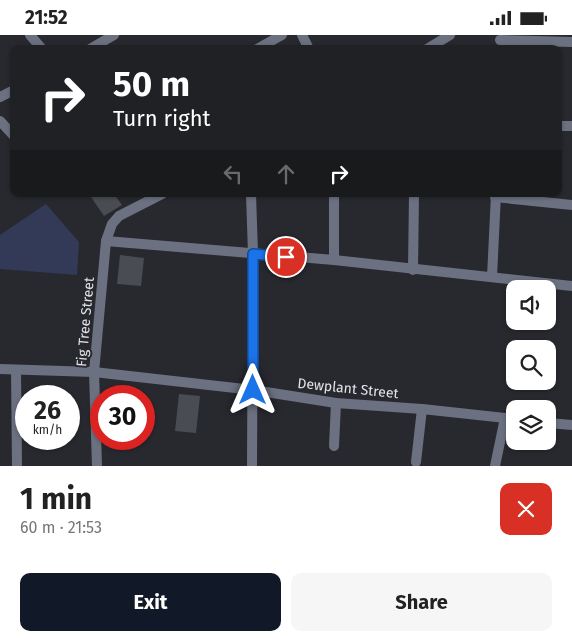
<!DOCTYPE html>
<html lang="en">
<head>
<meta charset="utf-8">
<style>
  body { margin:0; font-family:"Fira Sans",sans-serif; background:#f6f6f6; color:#222; height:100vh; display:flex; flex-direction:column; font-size:19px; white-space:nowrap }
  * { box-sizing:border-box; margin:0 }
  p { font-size:16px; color:#767676 }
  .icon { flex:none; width:28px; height:28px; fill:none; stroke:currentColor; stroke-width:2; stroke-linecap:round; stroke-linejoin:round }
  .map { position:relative; height:431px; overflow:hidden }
  .panel { display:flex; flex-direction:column; background:#fff; flex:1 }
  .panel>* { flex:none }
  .hud { position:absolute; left:10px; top:10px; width:552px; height:152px; border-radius:10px; box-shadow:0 1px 4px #0004; background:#202124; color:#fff; overflow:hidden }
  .fabs { position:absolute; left:506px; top:245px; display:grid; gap:10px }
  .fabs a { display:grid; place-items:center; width:50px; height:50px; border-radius:10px; background:#fff; box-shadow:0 1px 4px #0004; font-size:25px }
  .speed { position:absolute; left:15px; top:350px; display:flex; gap:10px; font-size:25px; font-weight:700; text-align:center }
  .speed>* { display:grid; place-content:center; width:65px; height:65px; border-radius:50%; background:#fff; box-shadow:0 1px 4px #0004; line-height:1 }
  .speed small { font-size:12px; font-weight:400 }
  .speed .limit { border:8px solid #d22; background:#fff; color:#111 }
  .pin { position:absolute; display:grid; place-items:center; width:42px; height:42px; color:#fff; margin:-21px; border:2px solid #fff; border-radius:50%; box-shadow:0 1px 5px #0007 }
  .me { position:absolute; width:55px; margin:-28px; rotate:0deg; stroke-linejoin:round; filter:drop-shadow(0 0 4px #0008) }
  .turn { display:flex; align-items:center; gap:18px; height:105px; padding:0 20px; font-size:22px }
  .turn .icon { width:65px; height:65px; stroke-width:2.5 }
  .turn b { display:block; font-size:35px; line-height:42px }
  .lanes { display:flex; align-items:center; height:48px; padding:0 20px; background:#0003; justify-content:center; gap:25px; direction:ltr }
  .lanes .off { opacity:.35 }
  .round { display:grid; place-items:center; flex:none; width:52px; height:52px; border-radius:10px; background:#f6f6f6 }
  .headline { display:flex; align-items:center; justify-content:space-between; height:85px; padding:0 20px }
  h1 { font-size:30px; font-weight:700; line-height:38px }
  .cta { display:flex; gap:10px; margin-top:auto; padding:10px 20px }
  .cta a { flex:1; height:58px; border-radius:10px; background:#111827; color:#fff; font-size:20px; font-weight:700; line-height:58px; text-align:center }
  .cta a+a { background:#f6f6f6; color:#222 }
  .status { display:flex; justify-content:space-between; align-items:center; height:35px; padding:0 25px; background:#fff; direction:ltr }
  .status svg { height:14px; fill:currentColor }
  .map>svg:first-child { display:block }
</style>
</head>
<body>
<div class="status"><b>21:52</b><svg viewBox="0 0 49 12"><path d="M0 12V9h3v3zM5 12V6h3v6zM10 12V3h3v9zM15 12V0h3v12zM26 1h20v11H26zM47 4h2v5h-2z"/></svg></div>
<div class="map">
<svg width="572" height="431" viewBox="0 0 572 431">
  <rect width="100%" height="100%" fill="#27292f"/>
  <path fill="#323a57" d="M 46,169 L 79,207 L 77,240 L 0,234 L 0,200 Z"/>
  <g fill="#4a4c53">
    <path d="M 89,159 L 114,159 L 122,170 L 104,181 Z"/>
    <path d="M 120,220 L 144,223 L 141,251 L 117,249 Z"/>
    <path d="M 179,359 L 200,361 L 196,398 L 175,396 Z"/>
  </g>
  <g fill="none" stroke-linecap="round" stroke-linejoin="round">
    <g stroke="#6c7181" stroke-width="10">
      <path d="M 30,0 L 42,14"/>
      <path d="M 302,0 L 309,14"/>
      <path d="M 500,5 L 572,7"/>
      <path d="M 90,14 L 114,0"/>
      <path d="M 257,14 L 282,0"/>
      <path d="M 427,14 L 450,0"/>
      <path d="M 0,62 L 14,55"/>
      <path d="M 0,86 L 14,101"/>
      <path d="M 559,91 L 572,91"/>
      <path d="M 251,159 L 253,219 L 252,431"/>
      <path d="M 495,162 L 572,170"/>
      <path d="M 106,206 L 334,225 L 572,251"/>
      <path d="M 334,225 L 334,159"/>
      <path d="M 413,235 L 414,159"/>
      <path d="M 492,242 L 496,159"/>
      <path d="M 0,334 L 94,337 L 253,355 L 336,368 L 422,374 L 515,384"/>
      <path d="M 16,335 L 17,431"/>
      <path d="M 548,388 L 572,390"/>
      <path d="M 334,411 L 336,368"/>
      <path d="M 416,427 L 422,374"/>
      <path d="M 97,431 L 94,337 L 106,206 L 112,189 L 119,181 L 162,159"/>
      <path d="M 495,431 L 505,383"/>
    </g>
  </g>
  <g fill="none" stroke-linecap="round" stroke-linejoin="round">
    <defs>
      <path id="route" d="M 253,355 L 253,219 L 286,222"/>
    </defs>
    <use href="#route" stroke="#114b97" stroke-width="12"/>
    <use href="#route" stroke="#1a73e8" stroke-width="9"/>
  </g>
  <g text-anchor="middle" stroke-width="4" stroke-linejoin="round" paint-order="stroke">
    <g font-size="14" fill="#e2e3e7" stroke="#27292f">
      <text transform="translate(85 287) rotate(-85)" y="5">Fig Tree Street</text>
      <text transform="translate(348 353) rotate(6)" y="5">Dewplant Street</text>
    </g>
  </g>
</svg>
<div class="fabs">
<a><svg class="icon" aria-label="sound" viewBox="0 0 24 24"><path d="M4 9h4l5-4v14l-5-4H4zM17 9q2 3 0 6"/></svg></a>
<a><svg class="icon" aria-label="search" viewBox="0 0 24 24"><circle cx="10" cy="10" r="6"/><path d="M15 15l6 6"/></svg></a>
<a><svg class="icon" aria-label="layers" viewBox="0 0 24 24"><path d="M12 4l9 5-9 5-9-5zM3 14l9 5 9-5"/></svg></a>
</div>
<div class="speed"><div>26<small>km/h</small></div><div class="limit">30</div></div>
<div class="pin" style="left:286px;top:222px;background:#d93025"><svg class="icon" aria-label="arrive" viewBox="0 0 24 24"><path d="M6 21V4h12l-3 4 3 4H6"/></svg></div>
<svg class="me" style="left:253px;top:355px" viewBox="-20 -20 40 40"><path d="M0-17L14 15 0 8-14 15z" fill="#1a73e8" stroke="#fff" stroke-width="4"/></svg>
<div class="hud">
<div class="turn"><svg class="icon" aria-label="right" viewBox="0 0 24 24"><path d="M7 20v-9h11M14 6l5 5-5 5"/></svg><div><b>50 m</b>Turn right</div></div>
<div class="lanes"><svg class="icon off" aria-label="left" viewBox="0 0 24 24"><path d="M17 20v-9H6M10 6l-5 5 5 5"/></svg><svg class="icon off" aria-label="ahead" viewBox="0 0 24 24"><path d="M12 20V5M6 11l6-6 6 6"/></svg><svg class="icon" aria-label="right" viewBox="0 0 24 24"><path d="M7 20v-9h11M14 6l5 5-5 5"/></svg></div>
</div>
</div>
<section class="panel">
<div class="headline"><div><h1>1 min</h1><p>60 m · 21:53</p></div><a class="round" style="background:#d93025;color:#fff"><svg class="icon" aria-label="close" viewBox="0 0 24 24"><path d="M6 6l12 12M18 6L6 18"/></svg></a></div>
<div class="cta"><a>Exit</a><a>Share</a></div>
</section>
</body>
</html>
